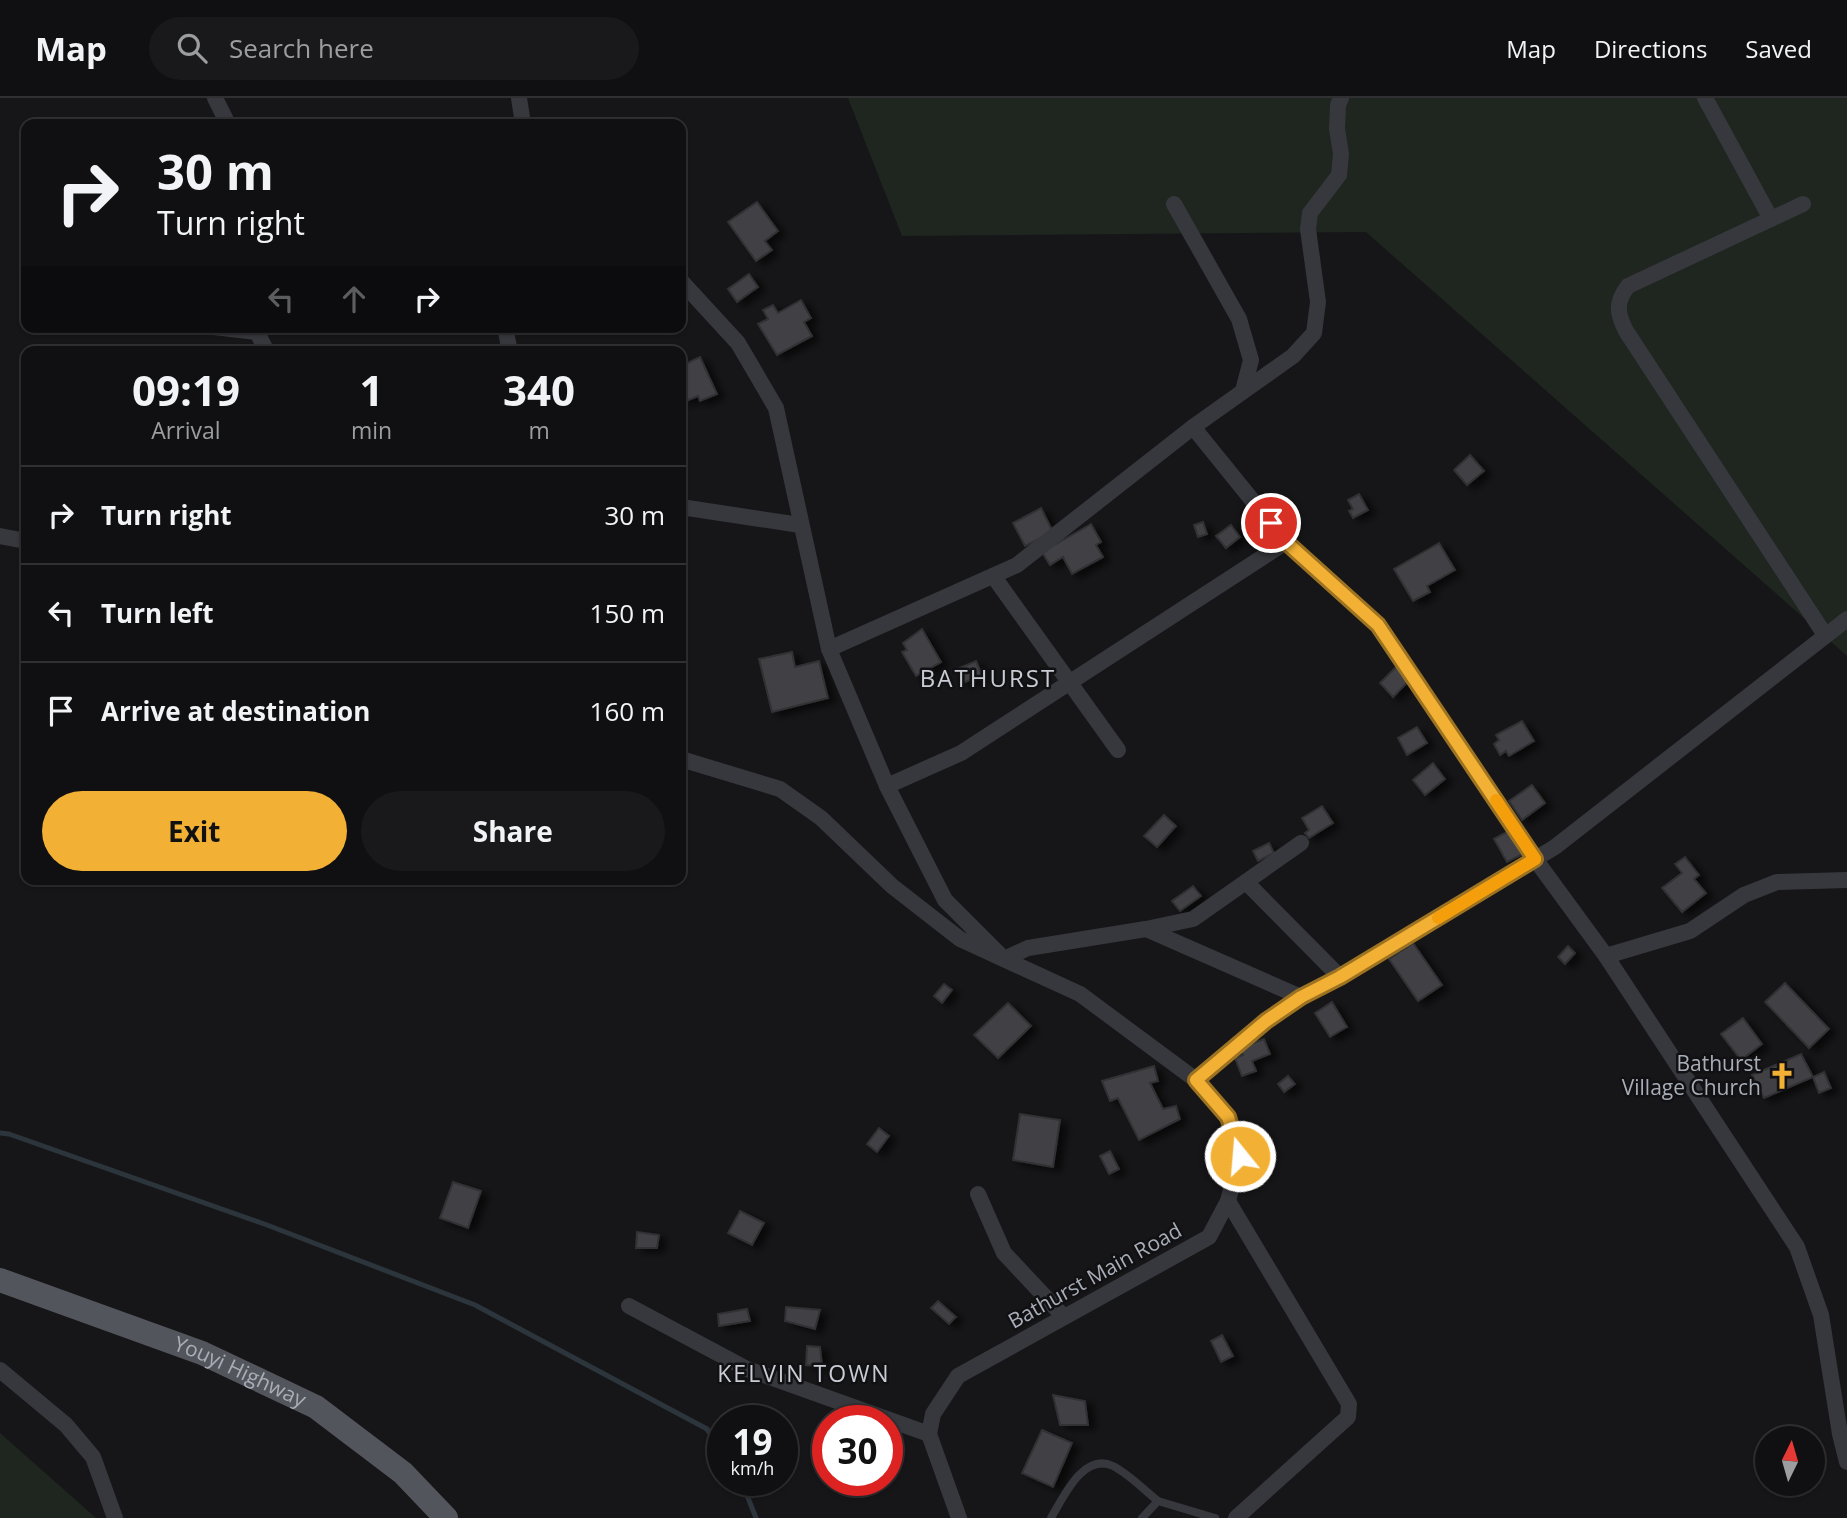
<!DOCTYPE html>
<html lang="en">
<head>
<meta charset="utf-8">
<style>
  body { margin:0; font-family:"Open Sans",sans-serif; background:#19191b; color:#f1f3f6; height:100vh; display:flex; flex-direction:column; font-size:26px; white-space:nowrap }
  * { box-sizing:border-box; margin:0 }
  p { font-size:23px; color:#9c9d9f }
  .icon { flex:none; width:38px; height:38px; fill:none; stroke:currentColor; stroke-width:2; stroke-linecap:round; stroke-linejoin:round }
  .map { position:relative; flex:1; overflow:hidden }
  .sheet { position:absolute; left:21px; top:248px; width:665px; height:539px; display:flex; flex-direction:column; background:#101012; border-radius:14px; box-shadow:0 2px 5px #0004,0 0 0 2px #303032 }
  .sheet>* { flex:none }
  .banner { position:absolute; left:21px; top:21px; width:665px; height:214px; border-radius:14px; box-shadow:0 2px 5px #0004,0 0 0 2px #303032; background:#101012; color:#f1f3f6; overflow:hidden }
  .needle { width:46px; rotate:5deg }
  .tools { position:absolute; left:1755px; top:1328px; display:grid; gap:14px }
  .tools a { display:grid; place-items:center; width:70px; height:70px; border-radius:50%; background:#101012; box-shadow:0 2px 5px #0004,0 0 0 2px #303032; font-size:35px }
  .speed { position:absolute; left:707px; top:1307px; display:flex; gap:14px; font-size:35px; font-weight:700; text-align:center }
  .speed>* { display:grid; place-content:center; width:91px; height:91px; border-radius:50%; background:#101012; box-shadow:0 2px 5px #0004,0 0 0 2px #303032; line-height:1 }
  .speed small { font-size:18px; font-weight:400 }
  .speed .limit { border:10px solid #d22; background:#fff; color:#111 }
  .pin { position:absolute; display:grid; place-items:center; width:60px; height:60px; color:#fff; margin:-30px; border:4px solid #fff; border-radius:50%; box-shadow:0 2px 7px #0007 }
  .me { position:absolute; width:77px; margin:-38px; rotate:343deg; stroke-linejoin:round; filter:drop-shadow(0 0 5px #0008) }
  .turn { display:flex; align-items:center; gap:24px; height:147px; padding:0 21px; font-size:32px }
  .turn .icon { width:91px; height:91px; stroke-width:2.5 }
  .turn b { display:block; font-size:49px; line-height:60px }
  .lanes { display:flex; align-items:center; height:66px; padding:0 21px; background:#0003; justify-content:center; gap:35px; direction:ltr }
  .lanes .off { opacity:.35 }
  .eta { display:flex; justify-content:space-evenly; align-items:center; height:119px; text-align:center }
  .eta b { font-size:42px; font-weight:700; line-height:49px }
  .cta { display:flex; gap:14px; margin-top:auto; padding:14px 21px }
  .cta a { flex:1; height:80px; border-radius:42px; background:#f2b134; color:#111; font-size:28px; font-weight:700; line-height:80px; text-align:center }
  .cta a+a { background:#19191b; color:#f1f3f6 }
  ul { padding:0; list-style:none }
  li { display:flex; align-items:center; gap:21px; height:98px; padding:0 21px; border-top:2px solid #303032 }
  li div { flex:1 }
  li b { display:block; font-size:26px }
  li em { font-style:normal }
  header { display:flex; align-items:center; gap:42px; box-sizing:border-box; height:98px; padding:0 35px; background:#101012; border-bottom:2px solid #303032 }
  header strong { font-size:33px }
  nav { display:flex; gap:38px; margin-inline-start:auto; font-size:24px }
  .search { width:490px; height:63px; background:#19191b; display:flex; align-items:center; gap:18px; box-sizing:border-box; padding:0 24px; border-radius:38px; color:#9c9d9f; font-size:26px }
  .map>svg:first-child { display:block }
</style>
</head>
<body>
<header>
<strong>Map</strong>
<div class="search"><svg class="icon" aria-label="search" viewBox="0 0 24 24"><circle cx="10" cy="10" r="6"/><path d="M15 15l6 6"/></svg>Search here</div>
<nav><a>Map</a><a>Directions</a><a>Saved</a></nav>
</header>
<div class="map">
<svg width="1847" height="1420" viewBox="0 0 1847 1420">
  <defs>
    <filter id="shadow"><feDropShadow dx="7" dy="4" stdDeviation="3.5" flood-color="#0009"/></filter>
  </defs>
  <rect width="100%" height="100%" fill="#161618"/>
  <g fill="#1e261f">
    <path d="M 848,0 L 1847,0 L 1847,558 L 1366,134 L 902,138 Z"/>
    <path d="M 0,1335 L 96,1420 L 0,1420 Z"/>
  </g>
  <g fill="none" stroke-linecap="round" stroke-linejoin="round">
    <g stroke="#2c353c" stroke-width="5">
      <path d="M 0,1035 L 9,1036 L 267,1127 L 475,1207 L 707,1331 L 723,1355"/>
      <path d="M 741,1382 L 756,1420"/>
    </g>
  </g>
  <g fill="#404145" stroke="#303034" stroke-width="2" filter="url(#shadow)">
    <path d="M 757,104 L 778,133 L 765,143 L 772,152 L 756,163 L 728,124 Z"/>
    <path d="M 749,176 L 758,189 L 737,204 L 728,191 Z"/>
    <path d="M 801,202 L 811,220 L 804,224 L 812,238 L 777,257 L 758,226 L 768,221 L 763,212 L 773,207 L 778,215 Z"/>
    <path d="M 700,259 L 717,296 L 700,303 L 698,298 L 684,304 L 681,298 L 681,272 L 685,271 L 683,267 Z"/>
    <path d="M 1470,357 L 1484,373 L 1467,387 L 1454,372 Z"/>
    <path d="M 1359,396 L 1368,412 L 1353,420 L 1349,413 L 1353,411 L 1348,402 Z"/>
    <path d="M 1041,410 L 1053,434 L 1025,448 L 1013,425 Z"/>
    <path d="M 1203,424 L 1207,436 L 1198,439 L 1194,427 Z"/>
    <path d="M 1091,426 L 1101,444 L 1096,447 L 1103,459 L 1072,476 L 1063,459 L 1050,467 L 1042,454 Z"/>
    <path d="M 1231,427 L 1240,439 L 1226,450 L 1216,438 Z"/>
    <path d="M 1439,445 L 1455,472 L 1427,488 L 1430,494 L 1413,503 L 1394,471 Z"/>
    <path d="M 922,531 L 941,564 L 916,578 L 902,554 L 907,552 L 903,545 Z"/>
    <path d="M 792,554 L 795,569 L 819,563 L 828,600 L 772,614 L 759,561 Z"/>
    <path d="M 976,563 L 982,577 L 963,585 L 957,571 Z"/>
    <path d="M 1397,568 L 1410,582 L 1393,599 L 1380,585 Z"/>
    <path d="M 1522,623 L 1534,643 L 1509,658 L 1506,653 L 1500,657 L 1494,646 L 1499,642 L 1496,637 Z"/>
    <path d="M 1417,629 L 1427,645 L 1407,657 L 1398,640 Z"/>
    <path d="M 1433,665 L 1445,681 L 1425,697 L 1413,682 Z"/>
    <path d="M 1532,687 L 1545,705 L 1522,722 L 1509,703 Z"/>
    <path d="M 1322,708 L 1333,725 L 1309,740 L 1305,735 L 1309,732 L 1302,720 Z"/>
    <path d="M 1164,717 L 1176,728 L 1157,749 L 1144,738 Z"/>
    <path d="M 1512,731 L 1525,755 L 1507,764 L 1494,741 Z"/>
    <path d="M 1269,745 L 1274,755 L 1258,763 L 1253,753 Z"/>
    <path d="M 1685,759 L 1699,777 L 1694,781 L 1706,795 L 1682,814 L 1662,790 L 1682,775 L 1675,766 Z"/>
    <path d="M 1193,788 L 1201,798 L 1180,813 L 1172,803 Z"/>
    <path d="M 1413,845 L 1442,887 L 1418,903 L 1389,861 Z"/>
    <path d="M 1568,848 L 1575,855 L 1565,866 L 1558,859 Z"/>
    <path d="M 1785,885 L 1829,931 L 1809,950 L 1765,904 Z"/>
    <path d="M 944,886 L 952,892 L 942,905 L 934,898 Z"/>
    <path d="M 1332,904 L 1347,929 L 1330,939 L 1315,915 Z"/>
    <path d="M 1008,905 L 1031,928 L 998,960 L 974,937 Z"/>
    <path d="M 1743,920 L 1762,946 L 1741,962 L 1721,936 Z"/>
    <path d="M 1264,941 L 1270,956 L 1252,963 L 1256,973 L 1242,978 L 1235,960 L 1243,957 L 1240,950 Z"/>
    <path d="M 1801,956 L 1813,979 L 1764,1000 L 1752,977 Z"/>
    <path d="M 1154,968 L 1158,983 L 1150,985 L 1163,1011 L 1176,1008 L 1180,1021 L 1139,1042 L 1118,1000 L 1110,1003 L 1102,983 Z"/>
    <path d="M 1824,974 L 1831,990 L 1819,995 L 1813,979 Z"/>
    <path d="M 1288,978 L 1295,986 L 1284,994 L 1278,986 Z"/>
    <path d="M 1020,1016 L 1060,1022 L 1053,1069 L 1013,1062 Z"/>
    <path d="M 879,1030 L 889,1038 L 877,1054 L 867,1046 Z"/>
    <path d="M 1110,1053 L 1119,1071 L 1109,1076 L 1100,1058 Z"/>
    <path d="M 453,1084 L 481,1093 L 468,1130 L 440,1120 Z"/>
    <path d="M 740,1113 L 764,1125 L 752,1147 L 728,1135 Z"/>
    <path d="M 637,1134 L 659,1137 L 657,1150 L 636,1150 Z"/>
    <path d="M 938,1203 L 956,1219 L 949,1226 L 931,1210 Z"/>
    <path d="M 786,1209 L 820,1212 L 815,1231 L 785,1223 Z"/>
    <path d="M 747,1211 L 750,1223 L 719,1228 L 718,1216 Z"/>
    <path d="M 1222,1237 L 1233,1258 L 1221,1264 L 1211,1243 Z"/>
    <path d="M 807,1248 L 820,1249 L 822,1268 L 806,1267 Z"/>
    <path d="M 1053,1297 L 1085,1303 L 1088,1327 L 1060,1327 Z"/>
    <path d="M 1042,1332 L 1072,1345 L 1053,1389 L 1022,1375 Z"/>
  </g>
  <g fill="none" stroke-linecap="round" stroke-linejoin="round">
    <g stroke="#37383d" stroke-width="8">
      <path d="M 1051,1420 C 1063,1400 1083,1354 1113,1368 C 1129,1376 1144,1392 1158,1403"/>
      <path d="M 1142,1420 L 1158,1403 L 1215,1420"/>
    </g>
    <g stroke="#37383d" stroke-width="16">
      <path d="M 215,0 L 228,26"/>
      <path d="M 519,0 L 523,26"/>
      <path d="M 1705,0 L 1771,121"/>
      <path d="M 1174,106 L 1239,221 L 1251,262 L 1243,293"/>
      <path d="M 1803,106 L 1628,188 C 1615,205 1617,215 1626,233 L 1825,537"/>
      <path d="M 681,183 L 738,245 L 776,310 L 829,551 L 887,688 L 945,802 L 1004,861 L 1028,850 L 1146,831 L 1193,821 L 1301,745"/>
      <path d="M 214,229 L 257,234"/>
      <path d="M 258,229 L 257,234 L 267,254"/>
      <path d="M 505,229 L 510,254"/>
      <path d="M 1193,329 L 1286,444 L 1378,527 L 1535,761 L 1606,858 L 1797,1149 L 1821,1217 L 1840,1336 L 1847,1364"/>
      <path d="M 681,409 L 800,427"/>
      <path d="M 0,438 L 26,443"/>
      <path d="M 994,479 L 1118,652"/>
      <path d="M 829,551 L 1017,467 L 1193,329 L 1293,258 L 1314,235 L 1318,204 L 1308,131 L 1310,115 L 1339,77 L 1341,56 L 1337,31 L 1338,7 L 1341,0"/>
      <path d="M 681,661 L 780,691 L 821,720 L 892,788 L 960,841 L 1080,896 L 1196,982 L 1228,1019 L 1240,1058 L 1228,1103 L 1209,1139 L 958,1278 L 933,1316 L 929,1336 L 959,1420"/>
      <path d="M 887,688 L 961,655 L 1286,444"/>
      <path d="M 1246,784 L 1340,879"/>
      <path d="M 1146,831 L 1301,899"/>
      <path d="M 1606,858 L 1690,833 L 1744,797 L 1777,784 L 1847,782"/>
      <path d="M 1196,982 L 1266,923 L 1301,899 L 1340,879 L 1555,749 L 1847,521"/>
      <path d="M 978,1096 L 1004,1155 L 1064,1219"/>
      <path d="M 1228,1103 L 1349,1306 L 1348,1319 L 1236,1420"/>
      <path d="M 629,1208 L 747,1271 L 929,1336"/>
      <path d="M 0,1272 L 66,1327 L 93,1359 L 115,1420"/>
    </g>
    <path stroke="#53555c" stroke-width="24" id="s1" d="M 0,1182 L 202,1255 L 316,1309 L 403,1375 L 446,1420"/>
  </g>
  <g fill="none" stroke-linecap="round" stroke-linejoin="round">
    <defs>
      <path id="route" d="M 1240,1058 L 1228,1019 L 1196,982 L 1266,923 L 1301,899 L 1340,879 L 1535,761 L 1378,527 L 1286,444 L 1271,425"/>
    </defs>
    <use href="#route" stroke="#9d7322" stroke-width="18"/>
    <use href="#route" stroke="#f2b134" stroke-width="12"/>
    <path stroke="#f59e0b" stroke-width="12" d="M 1438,820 L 1535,761 L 1496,702"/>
  </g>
  <defs>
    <symbol id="church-bare" viewBox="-9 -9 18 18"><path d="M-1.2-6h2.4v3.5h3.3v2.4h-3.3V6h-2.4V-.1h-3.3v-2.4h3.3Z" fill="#f2b134" stroke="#111113" stroke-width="2.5" paint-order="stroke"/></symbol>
  </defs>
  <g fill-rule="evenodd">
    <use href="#church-bare" x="1763" y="959" width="38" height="38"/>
  </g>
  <g text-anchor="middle" stroke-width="5" stroke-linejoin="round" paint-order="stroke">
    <g font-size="21" fill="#a8adb8" stroke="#111113" text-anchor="end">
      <text x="1761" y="973">Bathurst<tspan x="1761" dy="24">Village Church</tspan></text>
    </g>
    <g font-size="21" fill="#a8adb8" stroke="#111113">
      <text transform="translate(1095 1178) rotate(-29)" y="7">Bathurst Main Road</text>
      <text dy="7" stroke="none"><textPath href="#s1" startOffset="257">Youyi Highway</textPath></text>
    </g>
    <g font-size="23" letter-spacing="2" fill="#c9ccd4" stroke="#111113">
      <text x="804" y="1284">KELVIN TOWN</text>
    </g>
    <g font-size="24" letter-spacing="2" fill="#c9ccd4" stroke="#111113">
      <text x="988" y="589">BATHURST</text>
    </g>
  </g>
</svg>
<div class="tools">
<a><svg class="needle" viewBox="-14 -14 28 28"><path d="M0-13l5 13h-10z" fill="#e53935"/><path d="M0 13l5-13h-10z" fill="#9c9d9f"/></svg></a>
</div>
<div class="speed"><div>19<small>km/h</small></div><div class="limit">30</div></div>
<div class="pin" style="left:1271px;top:425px;background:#d93025"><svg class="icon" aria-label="arrive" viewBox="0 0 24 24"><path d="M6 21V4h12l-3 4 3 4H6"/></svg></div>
<svg class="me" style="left:1240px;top:1058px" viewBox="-20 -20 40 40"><circle r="17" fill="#f2b134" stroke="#fff" stroke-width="3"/><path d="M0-11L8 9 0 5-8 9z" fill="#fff"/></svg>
<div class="banner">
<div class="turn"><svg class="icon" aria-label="right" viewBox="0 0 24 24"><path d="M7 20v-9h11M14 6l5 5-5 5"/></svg><div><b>30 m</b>Turn right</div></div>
<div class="lanes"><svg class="icon off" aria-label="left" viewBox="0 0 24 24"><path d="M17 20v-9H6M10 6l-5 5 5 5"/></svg><svg class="icon off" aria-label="ahead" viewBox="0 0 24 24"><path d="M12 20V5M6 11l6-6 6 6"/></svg><svg class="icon" aria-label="right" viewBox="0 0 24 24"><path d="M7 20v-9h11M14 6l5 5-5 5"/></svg></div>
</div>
<section class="sheet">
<div class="eta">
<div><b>09:19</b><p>Arrival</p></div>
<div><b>1</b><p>min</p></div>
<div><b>340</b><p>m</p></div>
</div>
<ul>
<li><svg class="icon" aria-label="right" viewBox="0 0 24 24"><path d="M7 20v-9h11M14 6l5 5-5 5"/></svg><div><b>Turn right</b></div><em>30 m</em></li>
<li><svg class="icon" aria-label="left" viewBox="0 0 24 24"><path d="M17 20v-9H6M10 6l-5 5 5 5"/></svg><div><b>Turn left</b></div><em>150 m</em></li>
<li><svg class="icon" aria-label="arrive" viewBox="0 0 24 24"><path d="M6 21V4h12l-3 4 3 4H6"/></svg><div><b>Arrive at destination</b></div><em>160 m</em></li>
</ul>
<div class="cta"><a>Exit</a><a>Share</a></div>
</section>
</div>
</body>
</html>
